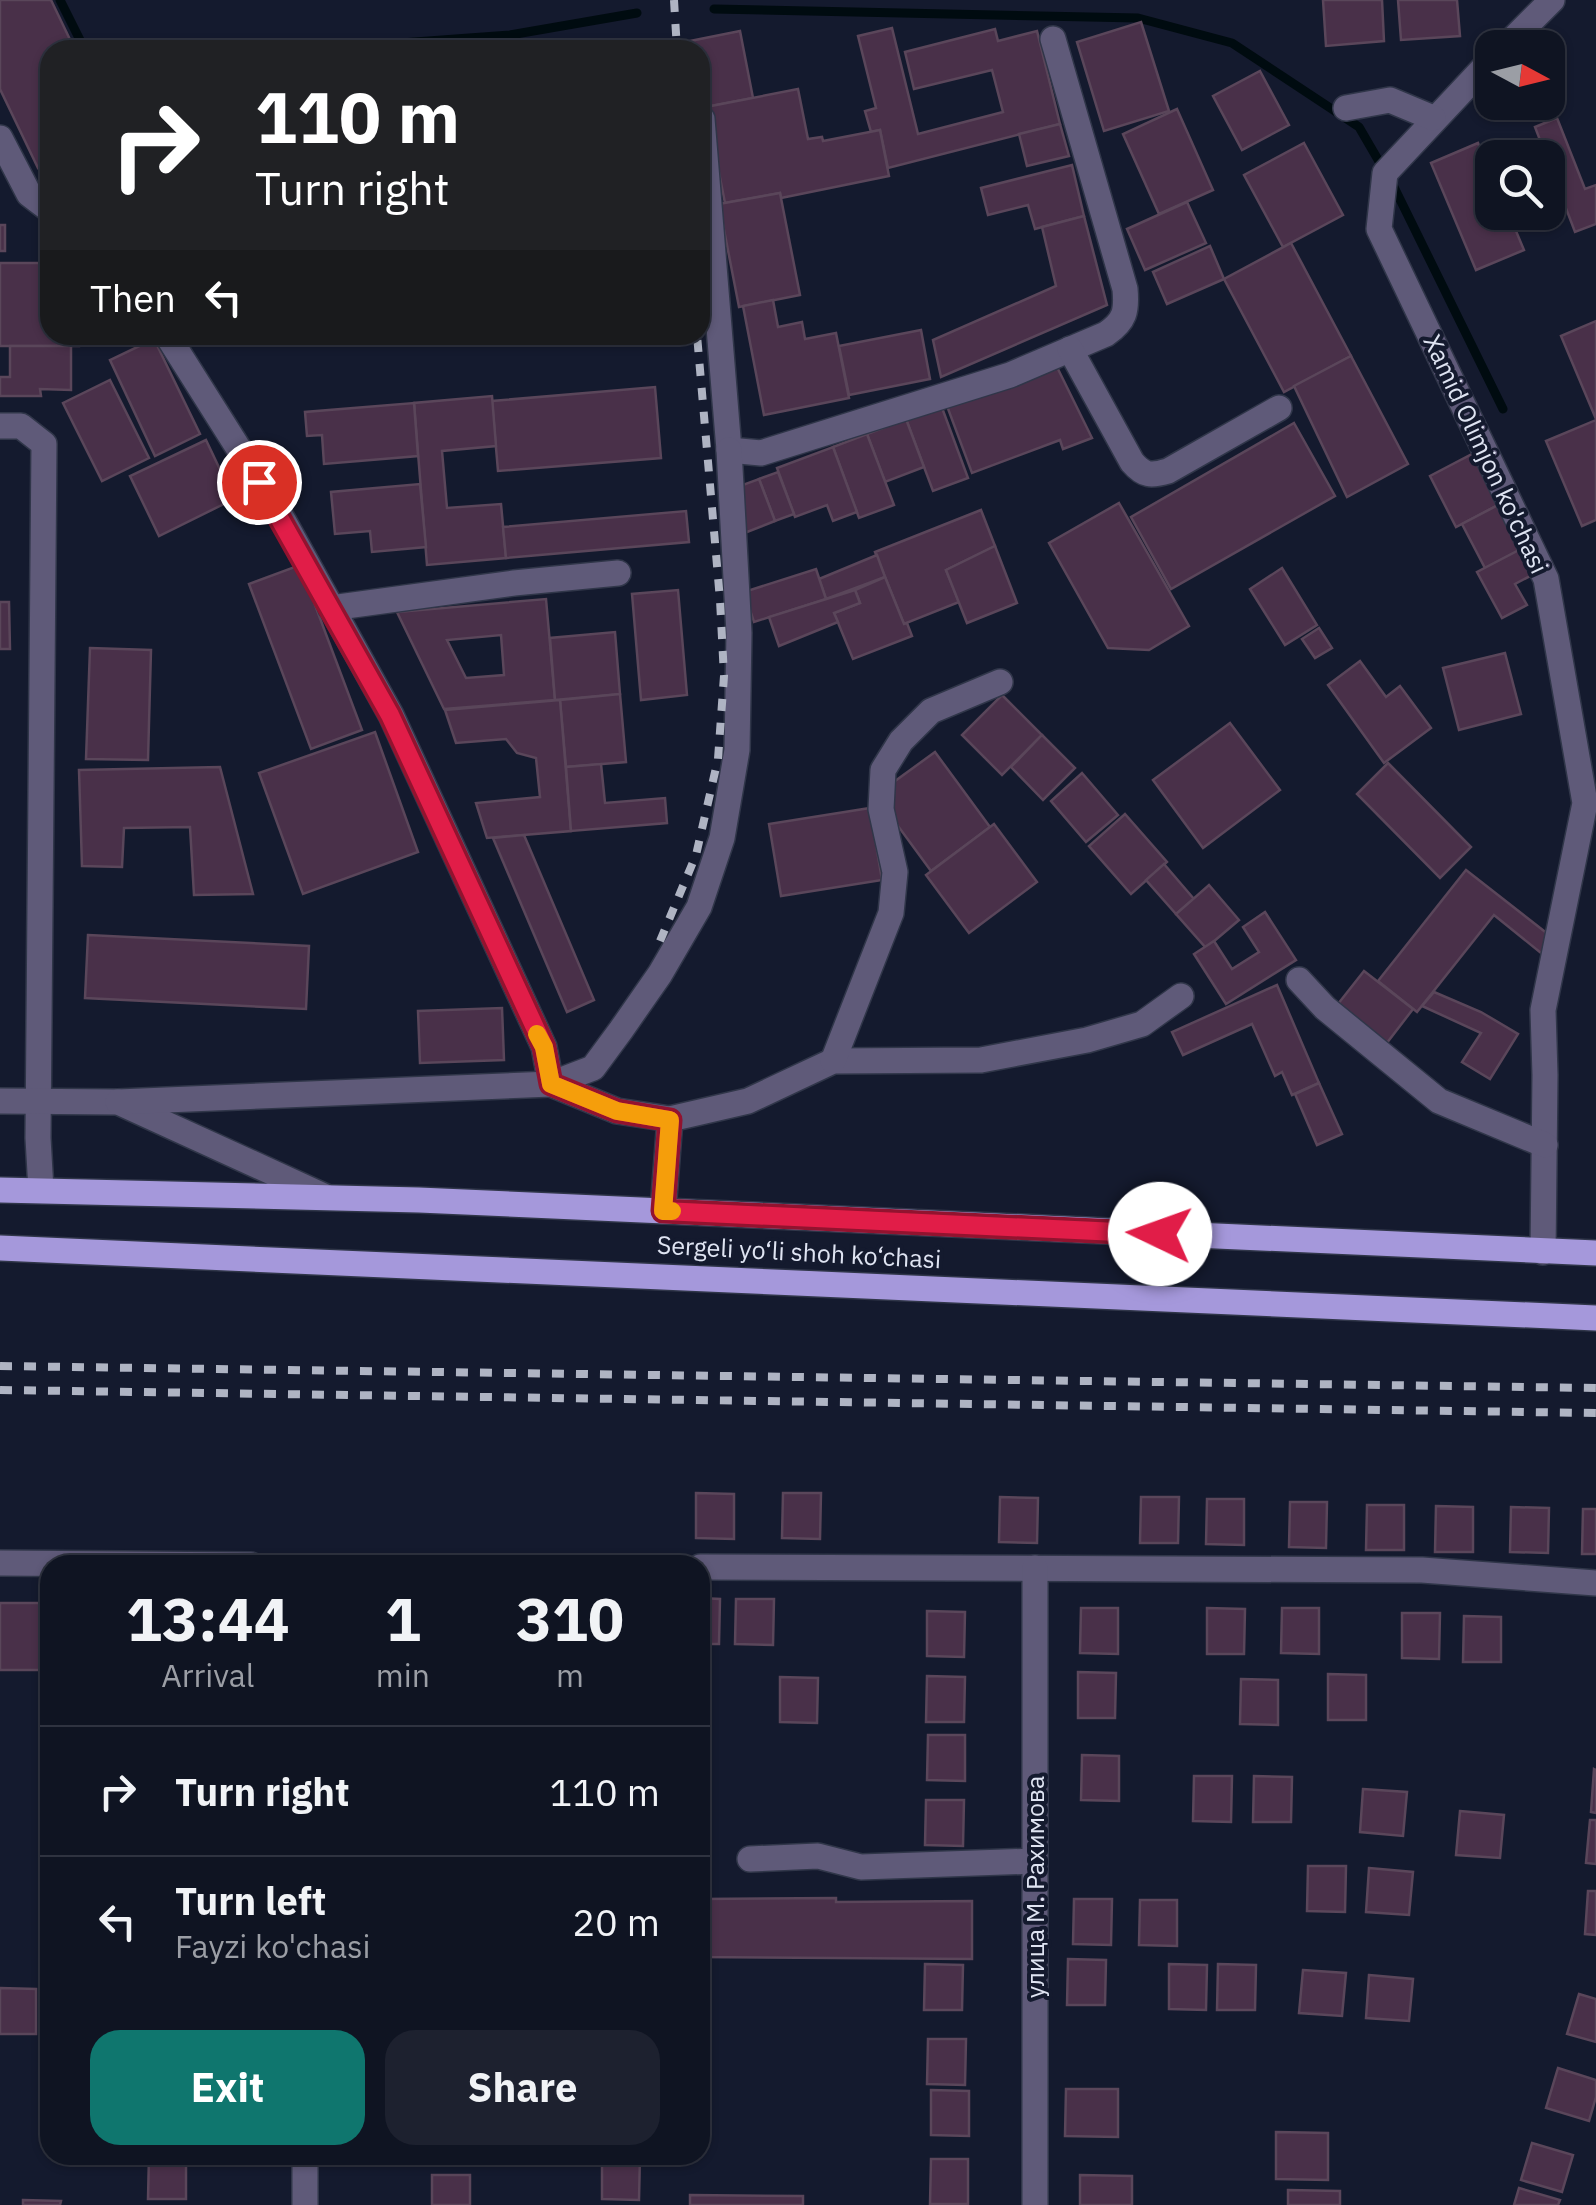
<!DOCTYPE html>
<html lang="en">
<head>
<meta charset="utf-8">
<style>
  body { margin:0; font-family:"IBM Plex Sans",sans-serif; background:#1d212f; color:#f1f3f6; height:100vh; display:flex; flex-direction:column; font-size:38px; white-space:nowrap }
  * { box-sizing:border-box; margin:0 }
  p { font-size:32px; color:#9b9ea5 }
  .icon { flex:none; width:55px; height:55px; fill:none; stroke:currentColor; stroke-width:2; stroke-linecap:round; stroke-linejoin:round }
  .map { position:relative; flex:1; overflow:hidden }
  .drawer { position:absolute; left:40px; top:1555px; width:670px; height:610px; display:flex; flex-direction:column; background:#0f1422; border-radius:30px; box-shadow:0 2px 8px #0004,0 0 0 2px #2f3340 }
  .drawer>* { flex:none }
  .top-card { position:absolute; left:40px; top:40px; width:670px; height:305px; border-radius:30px; box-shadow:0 2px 8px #0004,0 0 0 2px #2f3340; background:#202124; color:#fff; overflow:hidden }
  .needle { width:65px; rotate:97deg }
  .controls { position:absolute; left:1475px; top:30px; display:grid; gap:20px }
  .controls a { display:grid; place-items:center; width:90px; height:90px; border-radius:20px; background:#0f1422; box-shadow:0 2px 8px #0004,0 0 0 2px #2f3340; font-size:50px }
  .pin { position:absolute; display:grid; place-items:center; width:85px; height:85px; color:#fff; margin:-42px; border:5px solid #fff; border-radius:50%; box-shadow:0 2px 10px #0007 }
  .me { position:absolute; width:110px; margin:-55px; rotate:273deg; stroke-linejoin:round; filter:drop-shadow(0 0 8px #0008) }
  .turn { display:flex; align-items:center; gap:35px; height:210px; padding:0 50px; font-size:45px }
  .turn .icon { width:130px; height:130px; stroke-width:2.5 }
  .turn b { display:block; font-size:70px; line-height:85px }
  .then { display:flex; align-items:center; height:95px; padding:0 50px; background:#0003; gap:20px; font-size:38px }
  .eta { display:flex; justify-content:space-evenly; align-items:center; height:170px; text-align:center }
  .eta b { font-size:60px; font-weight:700; line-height:70px }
  .action { display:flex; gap:20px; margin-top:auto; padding:20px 50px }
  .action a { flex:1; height:115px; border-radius:30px; background:#0f766e; color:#fff; font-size:40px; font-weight:700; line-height:115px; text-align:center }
  .action a+a { background:#1d212f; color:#f1f3f6 }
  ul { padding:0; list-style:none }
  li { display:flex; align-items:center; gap:30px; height:130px; padding:0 50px; border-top:2px solid #2f3340 }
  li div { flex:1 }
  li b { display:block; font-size:38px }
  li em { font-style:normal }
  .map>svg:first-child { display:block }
</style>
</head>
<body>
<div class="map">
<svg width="1596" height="2205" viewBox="0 0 1596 2205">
  <rect width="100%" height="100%" fill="#141a2e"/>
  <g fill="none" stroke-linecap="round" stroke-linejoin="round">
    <g stroke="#000b10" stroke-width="9">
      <path d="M 60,0 L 85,50"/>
      <path d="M 714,9 L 1138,18 L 1232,43 L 1359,127 L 1384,170"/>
      <path d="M 306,50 L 510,35 L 637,13"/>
      <path d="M 1392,183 L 1503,409"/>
    </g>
  </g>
  <g fill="#493049" stroke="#5a465a" stroke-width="2.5" fill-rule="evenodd">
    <path d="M 0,0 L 51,0 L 75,50 L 50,50 L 50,162 L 38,168 L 0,89 Z"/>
    <path d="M 1323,0 L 1382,0 L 1384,41 L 1326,46 Z"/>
    <path d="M 1398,0 L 1457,0 L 1460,36 L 1401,40 Z"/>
    <path d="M 1141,22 L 1169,111 L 1104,131 L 1077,42 Z"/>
    <path d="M 892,28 L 918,134 L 1003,112 L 992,70 L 914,89 L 905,52 L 995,29 L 998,41 L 1037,31 L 1060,124 L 888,168 L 880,130 L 871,132 L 865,111 L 876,108 L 858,36 Z"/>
    <path d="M 740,31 L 753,98 L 700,108 L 700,50 L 687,50 L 685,42 Z"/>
    <path d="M 1260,71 L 1289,125 L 1242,150 L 1213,96 Z"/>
    <path d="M 798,89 L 808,139 L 822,137 L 823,141 L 880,130 L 889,176 L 781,198 L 780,193 L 725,203 L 706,107 Z"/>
    <path d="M 1177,109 L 1213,190 L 1159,214 L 1123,134 Z"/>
    <path d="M 1557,118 L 1585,189 L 1596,185 L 1596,224 L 1575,232 L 1535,127 Z"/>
    <path d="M 1060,124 L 1069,156 L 1027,166 L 1019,134 Z"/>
    <path d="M 1304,143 L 1343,215 L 1283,247 L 1244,175 Z"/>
    <path d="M 1478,143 L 1492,177 L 1492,212 L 1508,212 L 1524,250 L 1476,270 L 1431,163 Z"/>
    <path d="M 1072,165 L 1084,216 L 1035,229 L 1028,205 L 988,215 L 981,188 Z"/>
    <path d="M 780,193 L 800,295 L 739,307 L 719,204 Z"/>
    <path d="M 1187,202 L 1206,243 L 1145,270 L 1127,229 Z"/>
    <path d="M 1084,216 L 1107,305 L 941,377 L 933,340 L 1056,286 L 1042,227 Z"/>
    <rect x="0" y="225" width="5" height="26"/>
    <path d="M 1291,243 L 1351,356 L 1284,392 L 1224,279 Z"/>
    <path d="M 1210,246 L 1224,279 L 1167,304 L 1153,272 Z"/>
    <path d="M 0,263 L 50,263 L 50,335 L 79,335 L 79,346 L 0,346 Z"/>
    <path d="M 773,300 L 778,327 L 802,322 L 805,339 L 836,333 L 849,398 L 764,415 L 743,306 Z"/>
    <path d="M 1596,321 L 1596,419 L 1561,336 Z"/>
    <path d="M 921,330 L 930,379 L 849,395 L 839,346 Z"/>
    <path d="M 154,339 L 200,434 L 155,456 L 110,360 Z"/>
    <path d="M 10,346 L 71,346 L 71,390 L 40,389 L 41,396 L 0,396 L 0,377 L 10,377 Z"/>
    <path d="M 1351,356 L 1408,464 L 1347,497 L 1294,386 Z"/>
    <path d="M 1056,365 L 1092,438 L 1063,449 L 1060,440 L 972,473 L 947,406 Z"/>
    <path d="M 110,380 L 149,458 L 102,481 L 63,403 Z"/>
    <path d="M 655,387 L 661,458 L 498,471 L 492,401 Z"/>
    <path d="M 492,396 L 496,446 L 442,451 L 447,508 L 501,504 L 506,558 L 427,565 L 414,403 Z"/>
    <path d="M 414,403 L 418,456 L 324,464 L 322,435 L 307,436 L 305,412 Z"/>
    <path d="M 941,405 L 968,478 L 933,491 L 906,419 Z"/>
    <path d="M 906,419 L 924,467 L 885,482 L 867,434 Z"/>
    <path d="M 1596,420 L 1596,520 L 1582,526 L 1546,441 Z"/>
    <path d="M 1294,423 L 1335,496 L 1171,589 L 1131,517 Z"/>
    <path d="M 867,434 L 894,505 L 859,518 L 833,447 Z"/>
    <path d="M 206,440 L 234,499 L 159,536 L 130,476 Z"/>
    <path d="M 833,447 L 857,512 L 833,521 L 827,505 L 795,517 L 777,468 Z"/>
    <path d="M 1474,453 L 1500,504 L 1456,527 L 1430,476 Z"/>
    <path d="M 778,472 L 794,514 L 775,521 L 759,479 Z"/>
    <path d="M 759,479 L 775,521 L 742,534 L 737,487 Z"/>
    <path d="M 420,484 L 426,547 L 372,552 L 370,531 L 335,534 L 331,492 Z"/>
    <path d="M 1119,503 L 1189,626 L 1149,650 L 1108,648 L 1049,543 Z"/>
    <path d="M 1500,504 L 1524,548 L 1485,568 L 1462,524 Z"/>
    <path d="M 981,510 L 995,546 L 946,570 L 959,602 L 904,624 L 875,552 Z"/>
    <path d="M 686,511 L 689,542 L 506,558 L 503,527 Z"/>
    <path d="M 995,546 L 1017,603 L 967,623 L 946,570 Z"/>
    <path d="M 1521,549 L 1534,574 L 1515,584 L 1527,605 L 1502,618 L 1477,572 Z"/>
    <path d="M 877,555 L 885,577 L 826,599 L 819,579 Z"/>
    <path d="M 300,565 L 362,730 L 311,749 L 249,584 Z"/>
    <path d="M 1282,568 L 1317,625 L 1285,645 L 1250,589 Z"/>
    <path d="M 816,569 L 826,599 L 754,622 L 744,592 Z"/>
    <path d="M 885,577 L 904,624 L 907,623 L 912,636 L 853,659 L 834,613 L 860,603 L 855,590 Z"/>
    <path d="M 678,590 L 687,695 L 641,700 L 632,594 Z"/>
    <path d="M 855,590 L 860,603 L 834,613 L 838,622 L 779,646 L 769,617 Z"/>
    <path d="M 546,599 L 555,700 L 444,709 L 397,612 ZM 501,635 L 504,675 L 466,678 L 447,640 Z"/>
    <path d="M 0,602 L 9,602 L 10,649 L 0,649 Z"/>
    <path d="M 1319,628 L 1332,648 L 1315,658 L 1302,639 Z"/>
    <path d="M 615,632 L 620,694 L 555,700 L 550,638 Z"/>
    <path d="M 90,648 L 151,650 L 148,760 L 86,759 Z"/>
    <path d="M 1505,653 L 1521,714 L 1459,730 L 1443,668 Z"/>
    <path d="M 1360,661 L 1386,697 L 1400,686 L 1431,728 L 1384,763 L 1328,685 Z"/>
    <path d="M 620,694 L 626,762 L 566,767 L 560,700 Z"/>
    <path d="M 1002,695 L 1042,735 L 1002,775 L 962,735 Z"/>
    <path d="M 560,700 L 571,831 L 487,838 L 476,803 L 540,797 L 536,758 L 517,753 L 506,739 L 456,743 L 445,710 Z"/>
    <path d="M 1230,723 L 1280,790 L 1203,848 L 1153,780 Z"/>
    <path d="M 375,732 L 418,852 L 303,894 L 259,773 Z"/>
    <path d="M 1042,735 L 1075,768 L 1043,800 L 1011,767 Z"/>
    <path d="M 935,752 L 990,827 L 931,871 L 887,811 L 891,784 Z"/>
    <path d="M 1388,763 L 1471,847 L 1440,878 L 1357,794 Z"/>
    <path d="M 601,764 L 605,803 L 665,798 L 667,823 L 571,831 L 566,767 Z"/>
    <path d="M 220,767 L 253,894 L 194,895 L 190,827 L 124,828 L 122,867 L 82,866 L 79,770 Z"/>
    <path d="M 1082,773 L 1118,815 L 1086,842 L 1051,801 Z"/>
    <path d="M 870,808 L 882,880 L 781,896 L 769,824 Z"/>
    <path d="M 1125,814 L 1167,862 L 1131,894 L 1089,846 Z"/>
    <path d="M 994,824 L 1037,882 L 969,933 L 926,875 Z"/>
    <path d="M 524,835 L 594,1000 L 567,1012 L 493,838 Z"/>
    <path d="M 1164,864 L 1194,899 L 1176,914 L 1146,880 Z"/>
    <path d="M 1466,870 L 1553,938 L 1541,953 L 1494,915 L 1417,1012 L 1378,981 Z"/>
    <path d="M 1209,885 L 1239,920 L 1206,948 L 1176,914 Z"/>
    <path d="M 1265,912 L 1296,960 L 1226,1004 L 1194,954 L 1214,941 L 1232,969 L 1259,952 L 1243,927 Z"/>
    <path d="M 88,935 L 309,946 L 306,1009 L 85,998 Z"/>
    <path d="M 1364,971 L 1413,1009 L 1383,1048 L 1334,1009 Z"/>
    <path d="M 1277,985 L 1319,1083 L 1292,1095 L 1282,1072 L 1275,1076 L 1252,1024 L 1183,1055 L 1172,1032 Z"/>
    <path d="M 1434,992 L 1481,1012 L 1518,1034 L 1490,1079 L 1462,1062 L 1481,1033 L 1422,1006 Z"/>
    <path d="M 502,1008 L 504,1060 L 420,1063 L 418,1011 Z"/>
    <path d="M 1319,1083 L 1342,1134 L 1317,1145 L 1295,1094 Z"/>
    <path d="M 696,1493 L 734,1494 L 734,1539 L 696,1538 Z"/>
    <path d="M 783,1493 L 821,1493 L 820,1539 L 782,1538 Z"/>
    <path d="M 1000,1497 L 1038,1498 L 1037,1543 L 999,1542 Z"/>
    <path d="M 1141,1497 L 1179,1497 L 1178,1543 L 1140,1543 Z"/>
    <path d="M 1207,1499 L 1244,1499 L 1244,1545 L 1206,1544 Z"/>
    <path d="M 1290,1502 L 1327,1502 L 1326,1548 L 1289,1547 Z"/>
    <path d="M 1367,1505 L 1404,1505 L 1404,1550 L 1366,1550 Z"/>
    <path d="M 1436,1506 L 1473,1507 L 1473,1552 L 1435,1552 Z"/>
    <path d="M 1511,1507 L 1549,1508 L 1548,1553 L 1510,1552 Z"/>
    <path d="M 1583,1509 L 1596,1509 L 1596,1554 L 1582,1554 Z"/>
    <path d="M 700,1598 L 720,1599 L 719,1644 L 700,1644 Z"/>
    <path d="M 736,1599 L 774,1599 L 773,1645 L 735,1644 Z"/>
    <path d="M 0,1603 L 50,1603 L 50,1645 L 45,1645 L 45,1670 L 0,1670 Z"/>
    <path d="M 1081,1608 L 1118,1608 L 1118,1654 L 1080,1653 Z"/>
    <path d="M 1207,1608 L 1245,1609 L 1244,1654 L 1207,1654 Z"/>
    <path d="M 1282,1608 L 1319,1608 L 1319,1654 L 1281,1653 Z"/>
    <path d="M 927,1611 L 965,1612 L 964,1657 L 927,1656 Z"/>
    <path d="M 1402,1613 L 1440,1613 L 1439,1659 L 1402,1658 Z"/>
    <path d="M 1464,1616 L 1501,1617 L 1501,1662 L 1463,1662 Z"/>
    <path d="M 1078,1672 L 1116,1673 L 1115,1718 L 1078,1718 Z"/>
    <path d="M 1328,1674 L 1366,1675 L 1366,1720 L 1328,1720 Z"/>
    <path d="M 927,1676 L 965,1677 L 964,1722 L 926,1722 Z"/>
    <path d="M 780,1677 L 818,1678 L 817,1723 L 780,1722 Z"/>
    <path d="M 1241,1679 L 1278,1680 L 1278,1725 L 1240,1724 Z"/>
    <path d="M 928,1735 L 965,1735 L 965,1781 L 927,1780 Z"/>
    <path d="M 1082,1755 L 1119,1756 L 1119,1801 L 1081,1800 Z"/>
    <path d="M 1594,1769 L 1596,1770 L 1596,1813 L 1591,1812 Z"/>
    <path d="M 1194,1776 L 1232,1776 L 1231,1822 L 1193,1821 Z"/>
    <path d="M 1254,1776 L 1292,1777 L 1291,1822 L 1253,1822 Z"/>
    <path d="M 1363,1789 L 1407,1792 L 1403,1836 L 1360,1832 Z"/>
    <path d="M 926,1800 L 964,1800 L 963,1846 L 925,1845 Z"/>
    <path d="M 1460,1811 L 1504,1815 L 1500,1858 L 1456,1855 Z"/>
    <path d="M 1590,1820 L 1596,1820 L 1596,1864 L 1586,1863 Z"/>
    <path d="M 1308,1866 L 1346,1866 L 1345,1912 L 1307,1911 Z"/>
    <path d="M 1369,1868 L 1413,1872 L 1409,1915 L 1366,1912 Z"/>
    <path d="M 1588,1891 L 1596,1891 L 1596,1935 L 1585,1934 Z"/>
    <path d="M 836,1898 L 836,1902 L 972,1901 L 972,1959 L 700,1957 L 700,1899 Z"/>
    <path d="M 1074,1899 L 1112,1899 L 1111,1945 L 1073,1944 Z"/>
    <path d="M 1140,1900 L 1177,1900 L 1177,1946 L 1139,1945 Z"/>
    <path d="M 1068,1959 L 1106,1960 L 1105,2005 L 1067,2005 Z"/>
    <path d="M 925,1964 L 963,1965 L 962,2010 L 924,2010 Z"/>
    <path d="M 1169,1964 L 1207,1965 L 1206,2010 L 1169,2009 Z"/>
    <path d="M 1218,1964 L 1256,1965 L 1255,2010 L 1217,2010 Z"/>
    <path d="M 1303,1970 L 1346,1973 L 1342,2016 L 1299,2013 Z"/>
    <path d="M 1369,1975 L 1413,1979 L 1409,2021 L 1366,2018 Z"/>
    <path d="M 0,1988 L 36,1989 L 36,2034 L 0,2034 Z"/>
    <path d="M 1579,1994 L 1596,1999 L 1596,2042 L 1567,2034 Z"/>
    <path d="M 928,2039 L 966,2039 L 965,2085 L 927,2084 Z"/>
    <path d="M 1558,2068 L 1596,2080 L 1596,2097 L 1589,2121 L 1546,2108 Z"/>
    <path d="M 1066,2089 L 1118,2089 L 1118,2137 L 1065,2136 Z"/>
    <path d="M 931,2090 L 969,2091 L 969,2136 L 931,2135 Z"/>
    <path d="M 1276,2132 L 1328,2133 L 1328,2180 L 1276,2179 Z"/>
    <path d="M 1532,2143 L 1573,2155 L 1562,2192 L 1521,2180 Z"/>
    <path d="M 149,2155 L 186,2155 L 186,2199 L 148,2199 Z"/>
    <path d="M 602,2155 L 640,2155 L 639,2200 L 602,2199 Z"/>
    <path d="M 931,2159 L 968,2159 L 968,2204 L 930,2204 Z"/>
    <rect x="432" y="2175" width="38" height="30"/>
    <path d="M 1080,2175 L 1132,2176 L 1132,2205 L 1080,2205 Z"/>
    <path d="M 1519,2188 L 1560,2200 L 1558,2205 L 1514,2205 Z"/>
    <path d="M 1288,2190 L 1340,2191 L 1340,2205 L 1288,2205 Z"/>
    <path d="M 690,2195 L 803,2196 L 803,2205 L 690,2205 Z"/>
    <path d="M 23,2200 L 61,2201 L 60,2205 L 23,2205 Z"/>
  </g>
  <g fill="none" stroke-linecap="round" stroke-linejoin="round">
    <defs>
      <g id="minor">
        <path d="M 1504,48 L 1552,0"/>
        <path d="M 1492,59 L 1385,173 L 1379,229 L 1546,579 L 1585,803 L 1543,1010 L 1545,1075 L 1543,1252"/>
        <path d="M 1346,108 L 1390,100 L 1433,118"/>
        <path d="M 702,119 L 729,450 L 761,453 L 1010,375 L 1106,334 C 1125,321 1127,311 1125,289 L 1053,39"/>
        <path d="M 0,138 L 29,194 L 50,210"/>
        <path d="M 167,335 L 278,511 L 391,715 L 544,1047 L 551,1084 L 617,1111 L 670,1119 L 748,1101 L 833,1061 L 981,1060 L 1087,1040 L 1142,1024 L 1181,996"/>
        <path d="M 1070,349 L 1132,462 C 1144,476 1151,476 1168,471 L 1279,408"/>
        <path d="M 0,426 L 21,426 L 44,444 L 38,1138 L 41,1190"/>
        <path d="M 331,608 L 514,583 L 618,573"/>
        <path d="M 1299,980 L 1325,1008 L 1439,1101 L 1545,1145"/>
        <path d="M 833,1061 L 891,913 L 895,872 L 881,809 L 883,770 L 901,741 L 931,711 L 1000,682"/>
        <path d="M 0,1101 L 118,1102 L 326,1197"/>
        <path d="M 118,1102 L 551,1084 L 593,1068 L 621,1030 L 660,974 L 699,907 L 722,838 L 737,750 L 739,633 L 729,450"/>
        <path d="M 663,1211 L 670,1119"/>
        <path d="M 0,1563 L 251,1565"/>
        <path d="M 700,1567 L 1422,1570 L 1596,1583"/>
        <path d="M 750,1859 L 818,1856 L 861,1867 L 1035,1861"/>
        <path d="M 305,2205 L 305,2155"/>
        <path d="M 1035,2205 L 1035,1568"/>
      </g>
      <g id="major">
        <path d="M 0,1190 L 419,1200 L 1596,1253"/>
        <path d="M 0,1248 L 1596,1318"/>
      </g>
    </defs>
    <use href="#minor" stroke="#303649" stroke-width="28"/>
    <use href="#major" stroke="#303649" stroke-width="28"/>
    <use href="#minor" stroke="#5f5a79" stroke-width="25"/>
    <use href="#major" stroke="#a598db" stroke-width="25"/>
    <g stroke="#afb4c3" stroke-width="8" stroke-dasharray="12 12" stroke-linecap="butt">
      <path d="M 674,0 L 677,50"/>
      <path d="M 660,941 L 696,855 L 718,759 L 724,676 L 720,600 L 697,335"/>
      <path d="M 0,1366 L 1596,1388"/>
      <path d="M 0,1390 L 1596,1413"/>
    </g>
  </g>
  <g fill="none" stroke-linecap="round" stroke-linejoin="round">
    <defs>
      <path id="route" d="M 259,482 L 390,715 L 544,1047 L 551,1084 L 617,1111 L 670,1120 L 663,1211 L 1160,1234"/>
    </defs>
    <use href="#route" stroke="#92132f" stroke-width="25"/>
    <use href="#route" stroke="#e11d48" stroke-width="18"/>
    <path stroke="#f59e0b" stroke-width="18" d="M 537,1034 L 544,1047 L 551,1084 L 617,1111 L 670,1120 L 663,1211 L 672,1211"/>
  </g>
  <g text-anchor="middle" stroke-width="8" stroke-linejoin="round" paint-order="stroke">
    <g font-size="25" fill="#dfe4f2" stroke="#141a2e">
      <text transform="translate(1486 454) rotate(65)" y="9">Xamid Olimjon ko'chasi</text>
      <text transform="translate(799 1252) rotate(3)" y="9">Sergeli yo‘li shoh ko‘chasi</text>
      <text transform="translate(1035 1887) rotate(-90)" y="9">улица М. Рахимова</text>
    </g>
  </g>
</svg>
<div class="controls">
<a><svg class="needle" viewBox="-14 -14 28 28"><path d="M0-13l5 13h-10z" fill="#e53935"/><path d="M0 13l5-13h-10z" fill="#9b9ea5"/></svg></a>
<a><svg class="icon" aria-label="search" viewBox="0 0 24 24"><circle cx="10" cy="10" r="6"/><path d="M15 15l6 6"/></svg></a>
</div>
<div class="pin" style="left:259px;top:482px;background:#d93025"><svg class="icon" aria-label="arrive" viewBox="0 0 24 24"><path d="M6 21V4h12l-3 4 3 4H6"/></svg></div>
<svg class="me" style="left:1160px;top:1234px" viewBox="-20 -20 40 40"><circle r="19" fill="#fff"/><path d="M0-13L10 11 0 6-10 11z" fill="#e11d48"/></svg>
<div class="top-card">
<div class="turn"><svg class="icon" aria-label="right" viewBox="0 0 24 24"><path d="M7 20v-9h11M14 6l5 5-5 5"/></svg><div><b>110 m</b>Turn right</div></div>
<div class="then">Then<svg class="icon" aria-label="left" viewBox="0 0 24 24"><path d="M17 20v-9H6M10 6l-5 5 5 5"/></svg></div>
</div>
<section class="drawer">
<div class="eta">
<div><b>13:44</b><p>Arrival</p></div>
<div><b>1</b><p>min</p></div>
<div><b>310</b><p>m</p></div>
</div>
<ul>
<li><svg class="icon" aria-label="right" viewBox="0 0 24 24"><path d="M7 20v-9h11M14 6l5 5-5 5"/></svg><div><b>Turn right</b></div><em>110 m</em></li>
<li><svg class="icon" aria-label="left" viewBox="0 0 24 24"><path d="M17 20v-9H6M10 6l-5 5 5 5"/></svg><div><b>Turn left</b><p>Fayzi ko'chasi</p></div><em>20 m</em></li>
</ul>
<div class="action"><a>Exit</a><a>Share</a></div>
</section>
</div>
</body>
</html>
